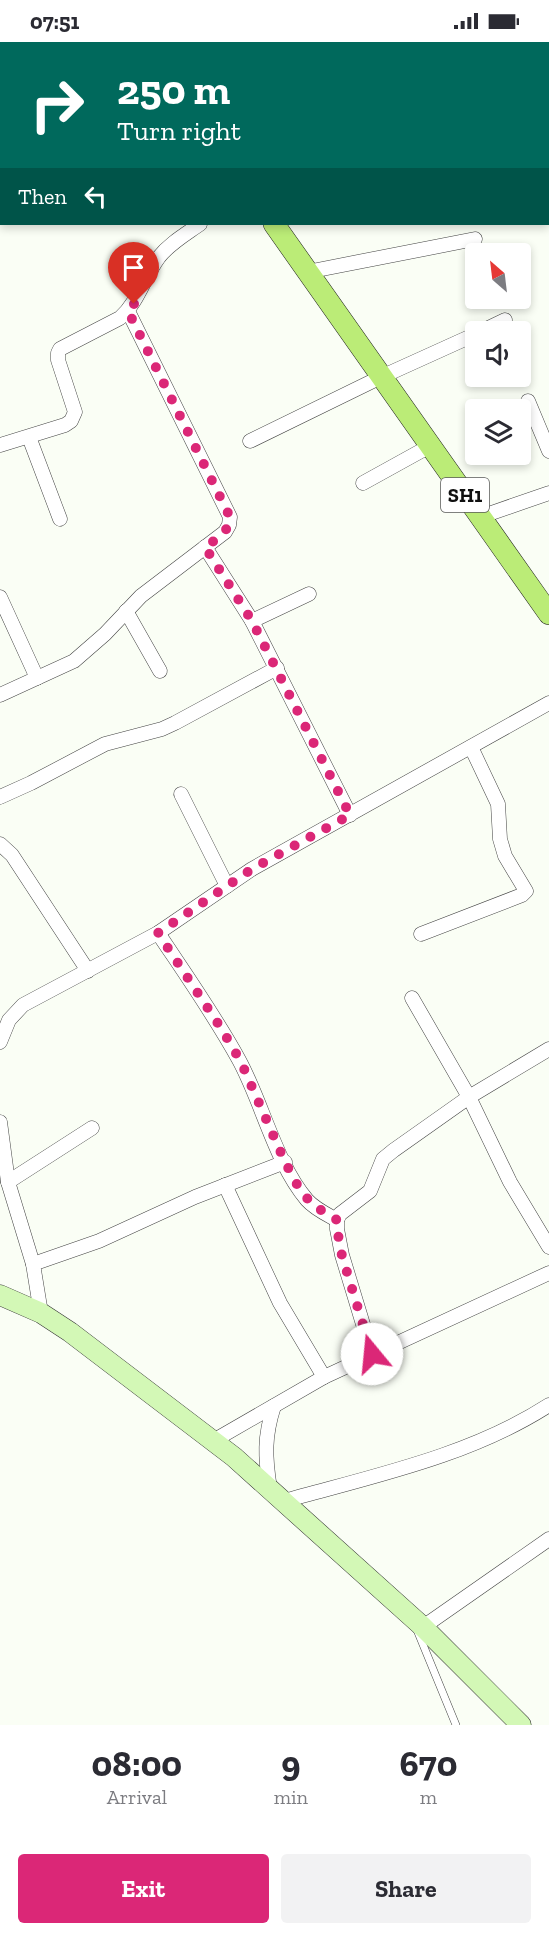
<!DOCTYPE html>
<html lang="en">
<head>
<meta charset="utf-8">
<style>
  body { margin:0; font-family:"Zilla Slab",serif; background:#f2f2f3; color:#2b2b33; height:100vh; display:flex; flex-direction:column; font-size:22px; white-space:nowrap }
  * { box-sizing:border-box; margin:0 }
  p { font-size:20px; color:#7c7c81 }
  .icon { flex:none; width:33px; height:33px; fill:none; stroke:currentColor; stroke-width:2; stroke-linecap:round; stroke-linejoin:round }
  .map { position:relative; height:1683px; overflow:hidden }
  .details { display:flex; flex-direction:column; background:#fff; flex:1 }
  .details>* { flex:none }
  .guide { position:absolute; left:0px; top:0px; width:549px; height:183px; box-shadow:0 3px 9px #0003; background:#00695c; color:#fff; overflow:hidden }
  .needle { width:39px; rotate:332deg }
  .controls { position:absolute; left:465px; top:201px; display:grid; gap:12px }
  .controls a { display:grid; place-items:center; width:66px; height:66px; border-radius:6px; background:#fff; box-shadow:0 3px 9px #0003; font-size:30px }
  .pin { position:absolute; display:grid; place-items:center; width:51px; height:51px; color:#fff; margin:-62px -26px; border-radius:50% 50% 50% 0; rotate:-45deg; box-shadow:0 0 6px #0007 }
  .pin .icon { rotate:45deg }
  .me { position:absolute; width:66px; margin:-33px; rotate:343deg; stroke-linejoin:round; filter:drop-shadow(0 0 4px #0008) }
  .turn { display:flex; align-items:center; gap:21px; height:126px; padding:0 18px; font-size:27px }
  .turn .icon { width:78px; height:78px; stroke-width:2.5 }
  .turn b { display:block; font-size:42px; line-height:51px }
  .then { display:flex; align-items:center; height:57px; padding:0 18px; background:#0003; gap:12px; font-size:22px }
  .eta { display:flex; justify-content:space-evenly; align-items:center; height:102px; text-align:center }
  .eta b { font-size:36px; font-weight:700; line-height:42px }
  .cta { display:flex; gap:12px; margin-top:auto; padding:12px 18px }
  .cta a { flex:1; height:69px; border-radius:6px; background:#db2777; color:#fff; font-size:24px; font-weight:700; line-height:69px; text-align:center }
  .cta a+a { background:#f2f2f3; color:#2b2b33 }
  .status { display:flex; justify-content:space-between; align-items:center; height:42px; padding:0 30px; background:#fff; direction:ltr }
  .status svg { height:16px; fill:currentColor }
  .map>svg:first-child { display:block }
</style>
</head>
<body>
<div class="status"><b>07:51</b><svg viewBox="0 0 49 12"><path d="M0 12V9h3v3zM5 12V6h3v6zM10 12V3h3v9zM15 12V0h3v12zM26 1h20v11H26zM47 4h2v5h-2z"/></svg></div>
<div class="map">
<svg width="549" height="1683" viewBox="0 0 549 1683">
  <rect width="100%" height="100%" fill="#fafef5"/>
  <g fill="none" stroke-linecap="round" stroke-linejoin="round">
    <defs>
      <path id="lane" d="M 417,1588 L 456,1683"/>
      <g id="street">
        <path d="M 0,117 L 2,116"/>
        <path d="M 307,230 L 475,197"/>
        <path d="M 480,290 L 505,278"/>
        <path d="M 528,359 L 549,409"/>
        <path d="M 29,395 L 60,477"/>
        <path d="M 250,399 L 381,335 L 476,292"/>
        <path d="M 0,403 L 65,383 L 71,379 L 75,370 L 58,318 L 58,311 L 60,307 L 120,276 C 139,259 144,235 159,215 C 170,201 186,192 200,182"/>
        <path d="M 363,441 L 430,404"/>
        <path d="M 480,475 L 549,451"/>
        <path d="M 205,505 L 252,579"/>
        <path d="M 309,552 L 252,579 L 350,773"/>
        <path d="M 0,555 L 37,636"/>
        <path d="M 126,569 L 160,629"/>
        <path d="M 0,653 L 74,619 L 105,592 L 141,554 L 225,490 L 229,483 L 230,475 L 128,269"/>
        <path d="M 181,752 L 227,844"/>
        <path d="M 0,755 L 31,741 L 105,702 L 162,687 L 175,681 L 277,626"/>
        <path d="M 0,802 L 12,813 L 88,929"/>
        <path d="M 158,891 C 186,933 215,974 239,1018 C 262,1060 276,1122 307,1158 C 315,1167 326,1172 337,1178"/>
        <path d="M 421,892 L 522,853 L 526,849 L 505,814 L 500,797 L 498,762 L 471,705"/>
        <path d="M 412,956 L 469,1055 L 510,1140 L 549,1205"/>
        <path d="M 0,1000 L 9,978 L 23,963 L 158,891 L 252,827 L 549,661"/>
        <path d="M 0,1080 L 8,1140 L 33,1222 L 41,1271"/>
        <path d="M 8,1140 L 92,1086"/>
        <path d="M 225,1143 L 280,1261 L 324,1335"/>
        <path d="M 33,1222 L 99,1199 L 195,1155 L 285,1120"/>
        <path d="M 372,1312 L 342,1213 L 337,1187 L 337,1178 L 340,1172 L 370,1149 L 383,1117 L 394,1108 L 469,1055 L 549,1007"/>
        <path d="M 213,1399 L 324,1335 L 549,1231"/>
        <path d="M 270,1447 C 265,1415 264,1395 274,1364"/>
        <path d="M 284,1459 C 373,1434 470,1414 549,1363"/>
        <path d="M 423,1585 L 549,1497"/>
      </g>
      <path id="secondary" d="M 0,1253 L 41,1271 L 70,1290 L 234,1415 L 423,1585 L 521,1683"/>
      <g id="primary">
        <path d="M 146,0 L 147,2"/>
        <path d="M 274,182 L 549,572"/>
      </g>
    </defs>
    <use href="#lane" stroke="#434343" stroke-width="8"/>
    <use href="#street" stroke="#434343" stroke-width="15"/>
    <use href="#secondary" stroke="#323232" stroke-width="21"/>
    <use href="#primary" stroke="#212121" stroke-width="22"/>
    <use href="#lane" stroke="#fff" stroke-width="7"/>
    <use href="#street" stroke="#fff" stroke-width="14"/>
    <use href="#secondary" stroke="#d3f8b6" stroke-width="20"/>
    <use href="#primary" stroke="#bbec77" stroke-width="21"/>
    <g stroke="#b48334" stroke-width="4">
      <path d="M 280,0 L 286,2"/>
      <path d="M 311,0 L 316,2"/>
      <path d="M 548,82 L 549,82"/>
    </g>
  </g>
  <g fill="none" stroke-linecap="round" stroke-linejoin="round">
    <path stroke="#db2777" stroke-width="10" stroke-dasharray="0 18" d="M 134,262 L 128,269 L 230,475 C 229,491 216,497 205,505 L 252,579 L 350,773 L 252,827 L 158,891 L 221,986 L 241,1020 L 285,1120 L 300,1148 L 313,1163 L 337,1178 L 337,1187 L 342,1214 L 372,1312"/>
  </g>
  <g text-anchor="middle" stroke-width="6" stroke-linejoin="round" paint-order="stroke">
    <rect fill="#fff" stroke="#585858" stroke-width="1.5" x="441" y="436" width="48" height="34" rx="4.5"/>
    <g font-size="20" font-weight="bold" fill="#101010">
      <text x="465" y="460">SH1</text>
    </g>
  </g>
</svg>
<div class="controls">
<a><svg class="needle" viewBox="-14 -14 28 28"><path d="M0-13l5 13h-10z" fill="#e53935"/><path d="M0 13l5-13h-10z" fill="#7c7c81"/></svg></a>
<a><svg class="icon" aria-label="sound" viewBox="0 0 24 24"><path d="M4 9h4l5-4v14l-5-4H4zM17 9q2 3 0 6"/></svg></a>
<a><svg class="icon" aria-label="layers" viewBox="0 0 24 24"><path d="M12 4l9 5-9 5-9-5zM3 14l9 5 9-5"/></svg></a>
</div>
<div class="pin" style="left:134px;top:262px;background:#d93025"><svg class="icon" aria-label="arrive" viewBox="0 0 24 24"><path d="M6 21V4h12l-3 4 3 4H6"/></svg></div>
<svg class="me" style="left:372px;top:1312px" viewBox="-20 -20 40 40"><circle r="19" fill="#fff"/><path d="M0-13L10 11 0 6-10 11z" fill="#db2777"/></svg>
<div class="guide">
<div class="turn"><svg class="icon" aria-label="right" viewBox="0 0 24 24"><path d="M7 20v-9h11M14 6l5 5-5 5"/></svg><div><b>250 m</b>Turn right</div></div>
<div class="then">Then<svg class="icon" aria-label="left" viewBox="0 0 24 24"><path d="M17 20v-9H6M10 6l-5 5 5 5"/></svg></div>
</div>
</div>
<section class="details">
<div class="eta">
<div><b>08:00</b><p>Arrival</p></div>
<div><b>9</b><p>min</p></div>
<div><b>670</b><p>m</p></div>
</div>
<div class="cta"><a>Exit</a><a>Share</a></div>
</section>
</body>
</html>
